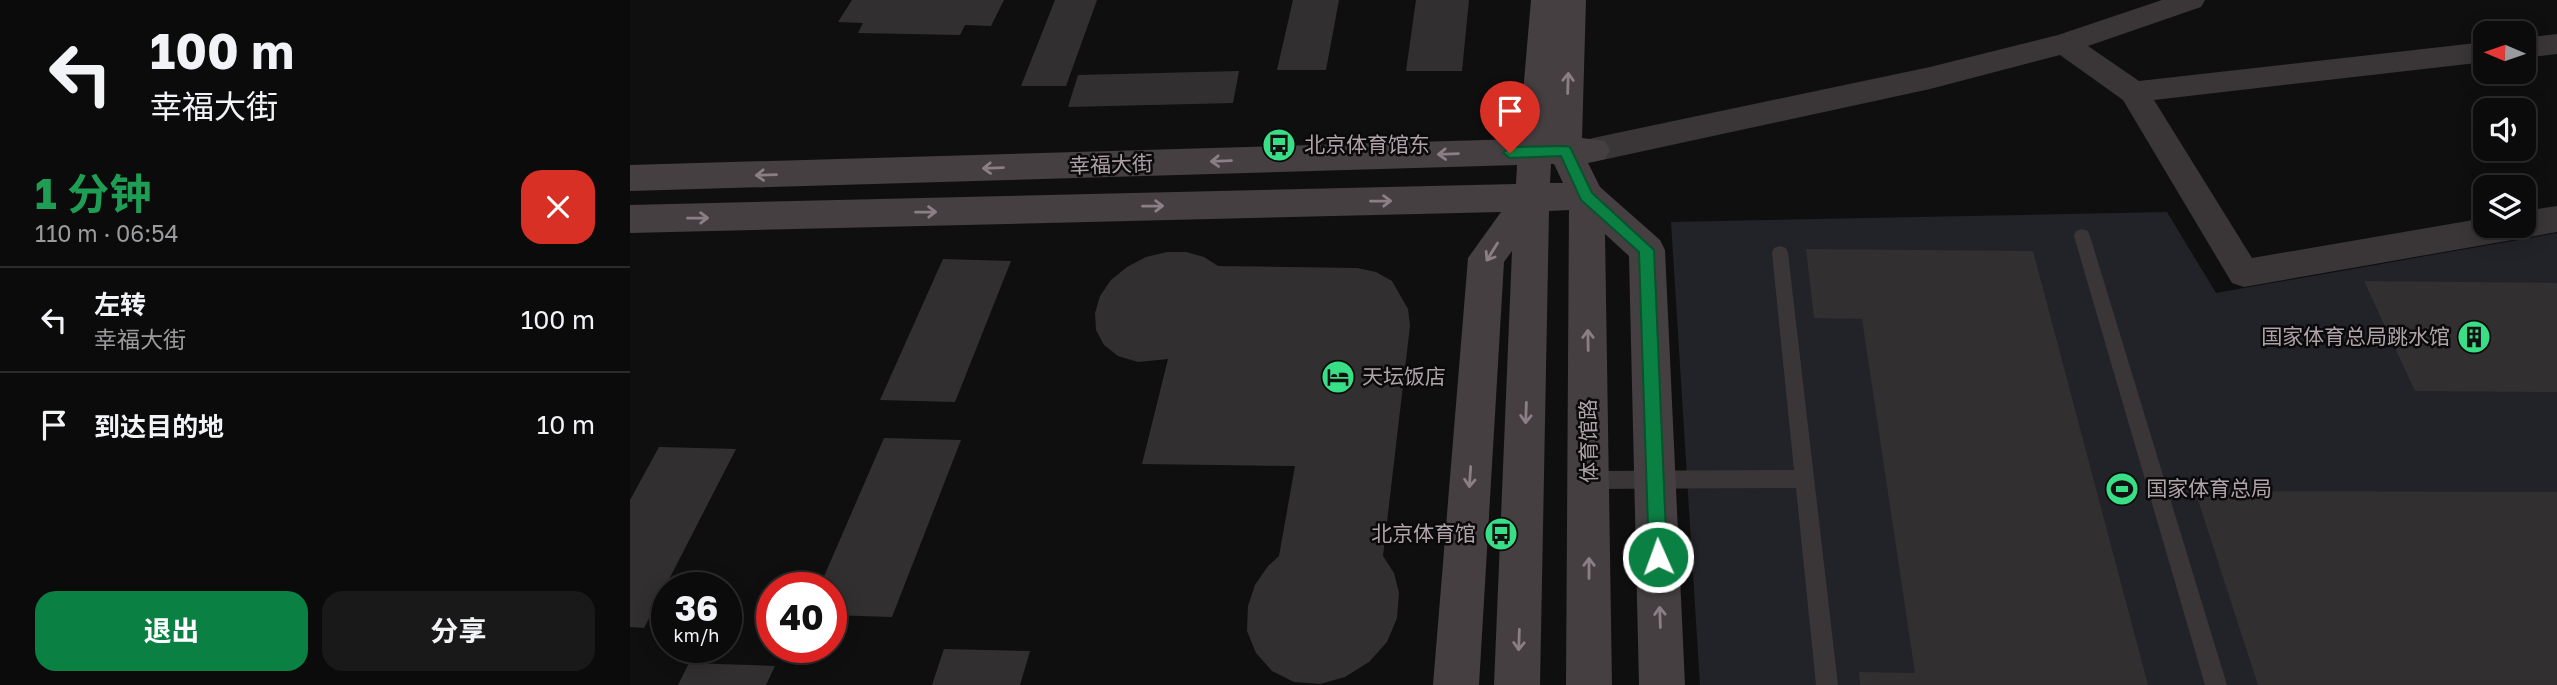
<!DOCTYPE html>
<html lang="zh">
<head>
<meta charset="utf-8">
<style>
  body { margin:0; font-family:"Golos Text","Noto Sans SC",sans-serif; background:#1a1919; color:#f1f3f6; height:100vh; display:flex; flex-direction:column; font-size:26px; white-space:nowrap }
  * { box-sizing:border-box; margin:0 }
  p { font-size:23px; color:#9a9b9d }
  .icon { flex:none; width:38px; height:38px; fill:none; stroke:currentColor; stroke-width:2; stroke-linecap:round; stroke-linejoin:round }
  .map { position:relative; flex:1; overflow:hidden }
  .sheet { display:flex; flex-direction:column; background:#0c0b0b; width:630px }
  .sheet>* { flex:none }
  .guide { background:#0c0b0b; color:#f1f3f6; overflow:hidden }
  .needle { width:46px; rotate:272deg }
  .controls { position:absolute; left:1843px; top:21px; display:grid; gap:14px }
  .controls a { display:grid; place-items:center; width:63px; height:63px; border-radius:14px; background:#0c0b0b; box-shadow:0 4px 18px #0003,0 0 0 2px #2c2b2c; font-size:35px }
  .speed { position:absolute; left:21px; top:572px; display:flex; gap:14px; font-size:35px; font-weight:700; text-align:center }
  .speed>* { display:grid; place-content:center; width:91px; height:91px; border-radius:50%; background:#0c0b0b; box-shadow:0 4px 18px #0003,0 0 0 2px #2c2b2c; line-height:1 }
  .speed small { font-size:18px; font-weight:400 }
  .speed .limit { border:10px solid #d22; background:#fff; color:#111 }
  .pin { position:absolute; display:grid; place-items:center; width:60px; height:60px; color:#fff; margin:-72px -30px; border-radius:50% 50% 50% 0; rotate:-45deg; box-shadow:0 0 7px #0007 }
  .pin .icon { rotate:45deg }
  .me { position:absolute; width:77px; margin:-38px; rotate:358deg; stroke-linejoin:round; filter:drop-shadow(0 0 5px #0008) }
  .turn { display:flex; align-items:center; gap:24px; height:147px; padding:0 35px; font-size:32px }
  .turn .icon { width:91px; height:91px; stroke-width:2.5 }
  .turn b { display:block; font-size:49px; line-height:60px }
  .round { display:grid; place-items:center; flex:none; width:74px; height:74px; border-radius:21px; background:#1a1919 }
  .summary { display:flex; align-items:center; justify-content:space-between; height:119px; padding:0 35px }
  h1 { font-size:42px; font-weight:700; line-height:52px; color:#1e9e55 }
  .button { display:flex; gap:14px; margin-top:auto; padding:14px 35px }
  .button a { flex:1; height:80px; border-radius:21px; background:#0b8043; color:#fff; font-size:28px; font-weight:700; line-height:80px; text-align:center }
  .button a+a { background:#1a1919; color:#f1f3f6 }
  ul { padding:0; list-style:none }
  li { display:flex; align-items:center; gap:21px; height:105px; padding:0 35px; border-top:2px solid #2c2b2c }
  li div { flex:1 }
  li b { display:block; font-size:26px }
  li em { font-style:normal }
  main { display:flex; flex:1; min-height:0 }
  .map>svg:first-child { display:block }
</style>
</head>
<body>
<main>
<section class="sheet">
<div class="guide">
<div class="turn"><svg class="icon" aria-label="left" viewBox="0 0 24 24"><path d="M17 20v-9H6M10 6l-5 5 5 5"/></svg><div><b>100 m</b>幸福大街</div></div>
</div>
<div class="summary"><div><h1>1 分钟</h1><p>110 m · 06:54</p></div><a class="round" style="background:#d93025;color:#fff"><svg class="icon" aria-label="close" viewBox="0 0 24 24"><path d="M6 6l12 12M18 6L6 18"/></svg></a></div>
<ul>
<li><svg class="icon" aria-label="left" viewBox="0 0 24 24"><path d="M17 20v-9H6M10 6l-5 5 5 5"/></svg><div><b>左转</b><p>幸福大街</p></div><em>100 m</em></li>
<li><svg class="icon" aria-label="arrive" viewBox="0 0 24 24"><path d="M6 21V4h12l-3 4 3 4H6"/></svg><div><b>到达目的地</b></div><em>10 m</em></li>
</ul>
<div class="button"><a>退出</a><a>分享</a></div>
</section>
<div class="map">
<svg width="1927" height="685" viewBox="0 0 1927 685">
  <rect width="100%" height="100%" fill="#100f0f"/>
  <path fill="#222229" d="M 1537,212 L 1586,293 L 1927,233 L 1927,685 L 1070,685 L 1041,222 Z"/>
  <g fill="#322f30">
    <path d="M 222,0 L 374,0 L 361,26 L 335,25 L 330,35 L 228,33 L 233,23 L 208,22 Z"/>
    <path d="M 425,0 L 467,0 L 436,86 L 391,86 Z"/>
    <path d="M 663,0 L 709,0 L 696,70 L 647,70 Z"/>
    <path d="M 786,0 L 839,0 L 832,71 L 776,71 Z"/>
    <path d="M 609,71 L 603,103 L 438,107 L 448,75 Z"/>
    <path d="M 1176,249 L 1403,251 L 1518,685 L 1230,685 L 1229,672 L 1285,673 L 1232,319 L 1184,318 Z"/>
    <path d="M 537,252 L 556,252 L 574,257 L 588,266 L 727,268 L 746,272 L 762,281 L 778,309 L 780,326 L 753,556 L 764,573 L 769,593 L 767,618 L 757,642 L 739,662 L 715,677 L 690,684 L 664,682 L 642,671 L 626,653 L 617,631 L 618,606 L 625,585 L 638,566 L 649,556 L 665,466 L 512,464 L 538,359 L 508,362 L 488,356 L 474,345 L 466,330 L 465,313 L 470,296 L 481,280 L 497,267 L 516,257 Z"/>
    <path d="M 313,259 L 381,261 L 325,402 L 250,400 Z"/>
    <path d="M 1734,281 L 1927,283 L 1927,392 L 1785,391 Z"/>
    <path d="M 254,438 L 331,440 L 262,617 L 201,615 L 201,588 L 189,588 Z"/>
    <path d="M 29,447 L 106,449 L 14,628 L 0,627 L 0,500 Z"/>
    <path d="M 1565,491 L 1927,492 L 1927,685 L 1628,685 Z"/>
    <path d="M 314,649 L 400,651 L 390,685 L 302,685 Z"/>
    <path d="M 59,663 L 145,666 L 136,685 L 48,685 Z"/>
  </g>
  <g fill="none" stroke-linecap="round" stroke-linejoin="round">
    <g fill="#3a3637" fill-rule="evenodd">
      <path d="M 1452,229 L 1458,231 L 1460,236 L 1597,685 L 1575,685 L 1444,236 L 1446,231 Z"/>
      <path d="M 1150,246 L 1156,248 L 1158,253 L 1208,685 L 1186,685 L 1166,488 L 960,489 L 953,486 L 951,480 L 953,474 L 960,471 L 1164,470 L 1142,253 L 1144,248 Z"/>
    </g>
    <g fill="#3a3637" fill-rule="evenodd">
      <path d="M 1532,0 L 1575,0 L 1571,7 L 1458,46 L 1509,81 L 1855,42 L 1855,62 L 1524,100 L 1622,258 L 1855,218 L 1855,226 L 1894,226 L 1894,211 L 1927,206 L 1927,232 L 1614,287 L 1602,283 L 1493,100 L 1430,55 L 1300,89 L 963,162 L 952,158 L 948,150 L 952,142 L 963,138 L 1300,67 L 1428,35 Z"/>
      <path d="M 1927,34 L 1927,54 L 1894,58 L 1894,38 Z"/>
    </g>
    <path fill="#453f41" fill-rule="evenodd" d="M 901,0 L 956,0 L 952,138 L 975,141 L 980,150 L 975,159 L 958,163 L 970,187 L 1030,240 L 1035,250 L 1055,685 L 1009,685 L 999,256 L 975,234 L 982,685 L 936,685 L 939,210 L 919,211 L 910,685 L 864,685 L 882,251 L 874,262 L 849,685 L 803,685 L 838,258 L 871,212 L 0,233 L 0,205 L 886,184 L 887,165 L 0,191 L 0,165 L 889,139 ZM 921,164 L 924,164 L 933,183 L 920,183 Z"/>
  </g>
  <defs><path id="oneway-shaft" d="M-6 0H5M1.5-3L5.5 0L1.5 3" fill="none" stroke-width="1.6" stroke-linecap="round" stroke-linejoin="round" transform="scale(1.75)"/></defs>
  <g stroke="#8b7f85">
    <use href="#oneway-shaft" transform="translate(938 83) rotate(-88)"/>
    <use href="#oneway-shaft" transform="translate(818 154) rotate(178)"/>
    <use href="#oneway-shaft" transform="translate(591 161) rotate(178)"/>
    <use href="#oneway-shaft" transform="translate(363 168) rotate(178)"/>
    <use href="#oneway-shaft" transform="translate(136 175) rotate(178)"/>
    <use href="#oneway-shaft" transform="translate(751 201) rotate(-1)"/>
    <use href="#oneway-shaft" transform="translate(523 206) rotate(-1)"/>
    <use href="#oneway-shaft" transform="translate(296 212) rotate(-1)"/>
    <use href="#oneway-shaft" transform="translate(68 218) rotate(-1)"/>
    <use href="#oneway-shaft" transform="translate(862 252) rotate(122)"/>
    <use href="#oneway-shaft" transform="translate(958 340) rotate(-91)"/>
    <use href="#oneway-shaft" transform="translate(896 413) rotate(92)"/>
    <use href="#oneway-shaft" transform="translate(840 477) rotate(94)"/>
    <use href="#oneway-shaft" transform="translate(959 568) rotate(-90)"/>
    <use href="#oneway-shaft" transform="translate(1030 617) rotate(-92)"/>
    <use href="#oneway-shaft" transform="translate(889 640) rotate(92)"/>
  </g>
  <path fill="#0b8043" stroke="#07532c" stroke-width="2" d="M 935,146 L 940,147 L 962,193 L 1024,250 L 1037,557 L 1034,563 L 1028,566 L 1021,563 L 1019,557 L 1009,252 L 951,200 L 931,156 L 880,158 L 873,153 L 880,147 Z"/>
  <defs>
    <symbol id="bus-disc" viewBox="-11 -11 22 22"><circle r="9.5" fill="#39df86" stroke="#0b0a0a"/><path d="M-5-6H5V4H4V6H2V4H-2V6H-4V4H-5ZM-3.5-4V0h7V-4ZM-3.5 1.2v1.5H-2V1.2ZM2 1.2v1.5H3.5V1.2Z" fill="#111"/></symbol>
    <symbol id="building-disc" viewBox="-11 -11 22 22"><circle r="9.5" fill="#39df86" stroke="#0b0a0a"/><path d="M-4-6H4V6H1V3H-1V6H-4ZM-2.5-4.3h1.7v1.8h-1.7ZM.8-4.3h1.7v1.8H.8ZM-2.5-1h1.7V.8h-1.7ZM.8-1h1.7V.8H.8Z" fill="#111"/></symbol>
    <symbol id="hotel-disc" viewBox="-11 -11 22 22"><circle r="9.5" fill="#39df86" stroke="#0b0a0a"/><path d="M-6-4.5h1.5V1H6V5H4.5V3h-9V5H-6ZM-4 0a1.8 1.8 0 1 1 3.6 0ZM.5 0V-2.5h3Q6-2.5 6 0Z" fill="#111"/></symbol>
    <symbol id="stadium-disc" viewBox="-11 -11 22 22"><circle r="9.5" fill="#39df86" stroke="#0b0a0a"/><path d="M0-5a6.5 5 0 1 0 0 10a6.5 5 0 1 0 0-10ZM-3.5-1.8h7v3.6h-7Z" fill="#111"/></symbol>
  </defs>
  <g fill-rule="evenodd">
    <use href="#bus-disc" x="630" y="126" width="38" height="38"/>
    <use href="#building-disc" x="1825" y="318" width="38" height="38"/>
    <use href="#hotel-disc" x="689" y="358" width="38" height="38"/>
    <use href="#stadium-disc" x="1473" y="470" width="38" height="38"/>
    <use href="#bus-disc" x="852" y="515" width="38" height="38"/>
  </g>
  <g text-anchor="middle" stroke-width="5" stroke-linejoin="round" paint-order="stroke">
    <g font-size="21" fill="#b0a2a9" stroke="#0b0a0a" text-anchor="start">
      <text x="674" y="152">北京体育馆东</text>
      <text x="1820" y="344" text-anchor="end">国家体育总局跳水馆</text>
      <text x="732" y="384">天坛饭店</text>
      <text x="1516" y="496">国家体育总局</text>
      <text x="846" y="541" text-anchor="end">北京体育馆</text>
    </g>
    <g font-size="21" fill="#b0a2a9" stroke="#0b0a0a">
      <text transform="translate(481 165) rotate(-2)" y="7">幸福大街</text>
      <text transform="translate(959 441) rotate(-91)" y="7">体育馆路</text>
    </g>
  </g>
</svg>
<div class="controls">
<a><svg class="needle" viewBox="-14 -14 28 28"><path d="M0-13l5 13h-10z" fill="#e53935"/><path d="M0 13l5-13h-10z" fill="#9a9b9d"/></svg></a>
<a><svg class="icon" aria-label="sound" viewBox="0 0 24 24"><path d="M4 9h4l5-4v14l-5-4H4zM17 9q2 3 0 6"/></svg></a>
<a><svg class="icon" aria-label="layers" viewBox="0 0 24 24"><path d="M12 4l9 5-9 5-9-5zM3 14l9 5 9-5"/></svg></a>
</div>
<div class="speed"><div>36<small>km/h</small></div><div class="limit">40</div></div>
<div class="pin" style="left:880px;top:153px;background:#d93025"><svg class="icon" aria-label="arrive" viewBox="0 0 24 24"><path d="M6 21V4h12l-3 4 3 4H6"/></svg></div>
<svg class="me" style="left:1028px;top:557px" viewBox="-20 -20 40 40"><circle r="17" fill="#0b8043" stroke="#fff" stroke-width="3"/><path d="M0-11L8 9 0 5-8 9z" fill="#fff"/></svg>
</div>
</main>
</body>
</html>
